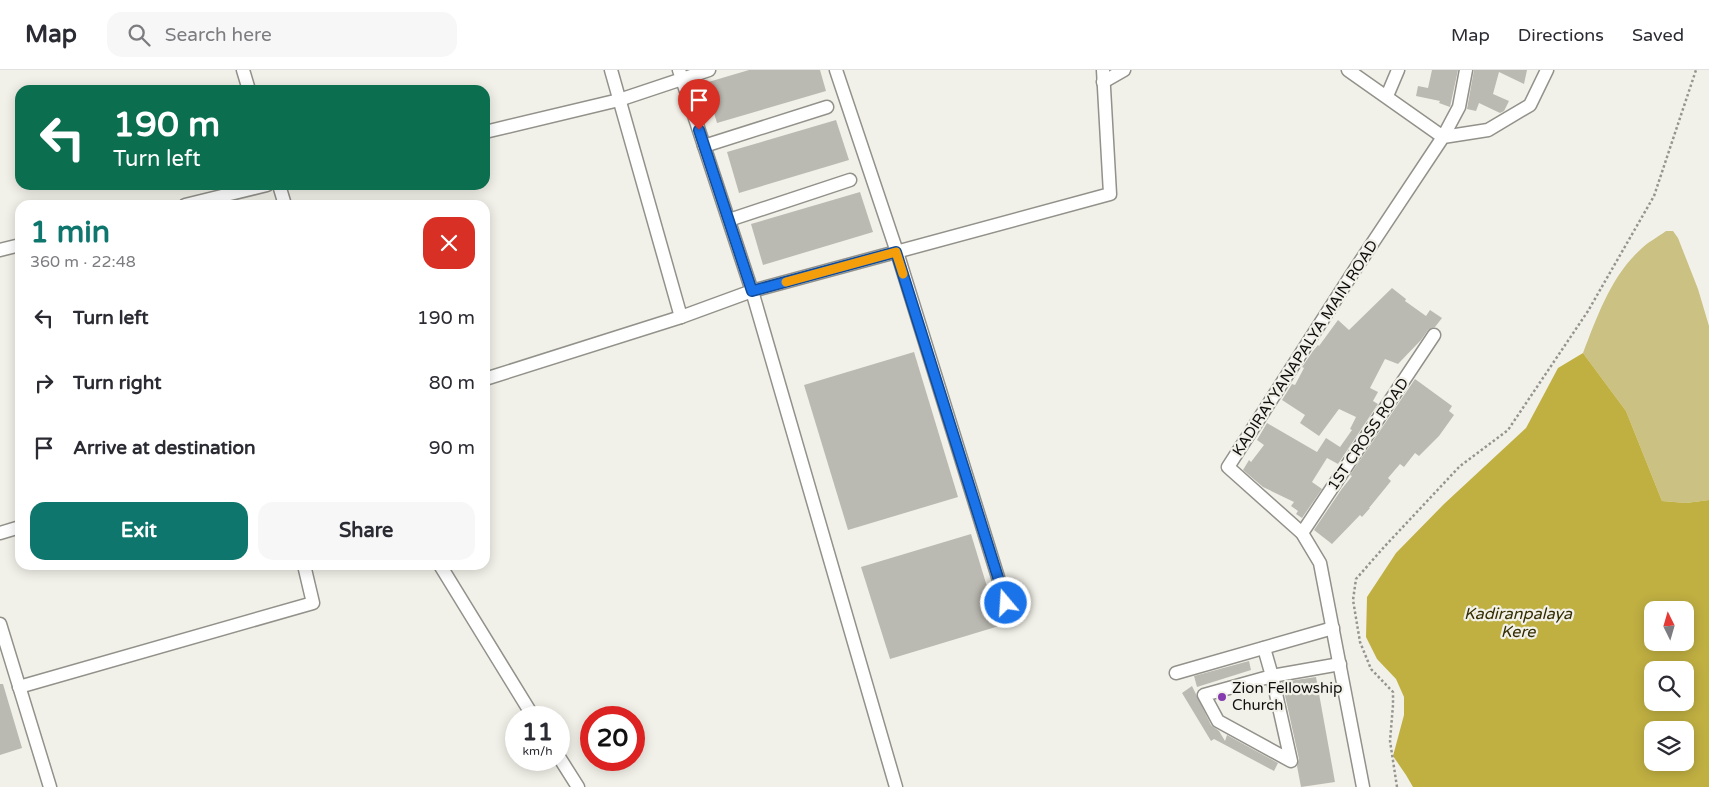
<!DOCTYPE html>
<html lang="en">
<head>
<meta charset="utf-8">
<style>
  body { margin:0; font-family:"Varela Round",sans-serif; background:#f7f7f7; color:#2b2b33; height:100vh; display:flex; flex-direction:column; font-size:19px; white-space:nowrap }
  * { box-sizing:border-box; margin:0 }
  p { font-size:16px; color:#7c7c81 }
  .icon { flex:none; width:28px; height:28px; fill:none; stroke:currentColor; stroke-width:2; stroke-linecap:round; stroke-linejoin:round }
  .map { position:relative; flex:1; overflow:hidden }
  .side { position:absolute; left:15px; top:130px; width:475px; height:370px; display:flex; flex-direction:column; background:#fff; border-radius:15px; box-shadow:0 2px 12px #0003 }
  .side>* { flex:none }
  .banner { position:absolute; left:15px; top:15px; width:475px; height:105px; border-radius:15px; box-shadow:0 2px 12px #0003; background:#0b6e4f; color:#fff; overflow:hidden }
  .needle { width:32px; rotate:355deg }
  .controls { position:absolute; left:1644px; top:531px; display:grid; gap:10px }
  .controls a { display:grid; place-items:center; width:50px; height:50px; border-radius:10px; background:#fff; box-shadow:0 2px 12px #0003; font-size:25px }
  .speed { position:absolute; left:505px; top:636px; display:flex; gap:10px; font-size:25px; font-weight:700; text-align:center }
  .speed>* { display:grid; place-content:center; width:65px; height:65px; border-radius:50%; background:#fff; box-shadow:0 2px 12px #0003; line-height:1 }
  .speed small { font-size:12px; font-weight:400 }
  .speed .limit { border:8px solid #d22; background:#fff; color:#111 }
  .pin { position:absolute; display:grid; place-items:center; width:42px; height:42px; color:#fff; margin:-51px -21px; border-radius:50% 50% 50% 0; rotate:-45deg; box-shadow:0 0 5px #0007 }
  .pin .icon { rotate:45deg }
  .me { position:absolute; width:55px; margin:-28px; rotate:342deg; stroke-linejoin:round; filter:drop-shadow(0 0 4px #0008) }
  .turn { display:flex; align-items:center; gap:18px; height:105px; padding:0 15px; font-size:22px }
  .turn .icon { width:65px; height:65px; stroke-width:2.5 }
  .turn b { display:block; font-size:35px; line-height:42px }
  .round { display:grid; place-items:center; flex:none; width:52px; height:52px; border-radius:15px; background:#f7f7f7 }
  .head { display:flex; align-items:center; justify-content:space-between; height:85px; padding:0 15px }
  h1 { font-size:30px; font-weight:700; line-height:38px; color:#0f766e }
  .cta { display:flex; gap:10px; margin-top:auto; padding:10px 15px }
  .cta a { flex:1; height:58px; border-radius:15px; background:#0f766e; color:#fff; font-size:20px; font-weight:700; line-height:58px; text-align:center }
  .cta a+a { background:#f7f7f7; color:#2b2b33 }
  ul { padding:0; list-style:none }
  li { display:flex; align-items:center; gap:15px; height:65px; padding:0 15px }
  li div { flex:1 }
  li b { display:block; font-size:19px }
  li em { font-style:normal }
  header { display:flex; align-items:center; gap:30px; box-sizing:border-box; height:70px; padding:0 25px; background:#fff; border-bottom:1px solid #e1e1e2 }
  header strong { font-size:24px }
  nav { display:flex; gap:28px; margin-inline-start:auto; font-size:18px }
  .search { width:350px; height:45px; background:#f7f7f7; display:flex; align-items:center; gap:12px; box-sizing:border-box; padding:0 18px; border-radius:15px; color:#7c7c81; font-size:19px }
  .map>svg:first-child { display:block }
</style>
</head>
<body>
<header>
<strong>Map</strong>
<div class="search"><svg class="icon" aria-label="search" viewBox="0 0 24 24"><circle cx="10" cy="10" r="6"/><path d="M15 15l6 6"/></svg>Search here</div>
<nav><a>Map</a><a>Directions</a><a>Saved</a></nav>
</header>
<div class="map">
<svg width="1709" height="717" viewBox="0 0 1709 717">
  <rect width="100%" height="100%" fill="#f2f1e9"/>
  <path fill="#cac182" d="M 1666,161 L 1673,161 L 1678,168 L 1698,219 L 1709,256 L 1709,430 L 1686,433 L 1662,431 L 1626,341 L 1583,283 C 1597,247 1611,206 1641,179 C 1648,172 1658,167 1666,161 Z"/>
  <path fill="#c0b042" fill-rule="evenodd" d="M 1583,283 L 1626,341 L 1662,431 L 1686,433 L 1709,430 L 1709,717 L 1413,717 L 1406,705 L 1393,686 L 1404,645 L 1404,627 L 1396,609 L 1377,589 L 1366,567 L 1367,527 L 1396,483 L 1444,434 L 1526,358 L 1558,298 ZM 1652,540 L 1685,540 L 1685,572 L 1652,572 ZM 1652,600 L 1685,600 L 1685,632 L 1652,632 ZM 1652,660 L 1685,660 L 1685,692 L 1652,692 Z"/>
  <g fill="#bbbab2">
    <path d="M 749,0 L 820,0 L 826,21 L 717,53 L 705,13 Z"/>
    <path d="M 1432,0 L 1458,0 L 1450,37 L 1439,33 L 1440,31 L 1416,26 L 1418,16 L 1428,18 Z"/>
    <path d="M 1474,0 L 1527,0 L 1524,14 L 1499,2 L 1493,24 L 1509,31 L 1504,41 L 1500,43 L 1479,33 L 1476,41 L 1467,39 Z"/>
    <path d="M 836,50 L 849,90 L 739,123 L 727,82 Z"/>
    <path d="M 860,122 L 873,162 L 763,195 L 751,154 Z"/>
    <path d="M 1392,218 L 1406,229 L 1405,231 L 1426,246 L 1430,240 L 1442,248 L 1435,257 L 1428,260 L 1421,270 L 1398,294 L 1385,289 L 1370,318 L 1378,322 L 1373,331 L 1378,334 L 1338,394 L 1327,388 L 1312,412 L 1322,419 L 1302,448 L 1296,444 L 1298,441 L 1291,436 L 1294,432 L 1263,417 L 1243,400 L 1249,390 L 1251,392 L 1264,375 L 1257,370 L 1267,353 L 1317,382 L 1326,368 L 1340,377 L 1352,360 L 1350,359 L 1356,347 L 1339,339 L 1319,366 L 1300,353 L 1305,345 L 1282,330 L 1292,314 L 1295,315 L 1304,298 L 1302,297 L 1313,281 L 1318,275 L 1319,276 L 1338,250 L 1349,260 Z"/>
    <path d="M 914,282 L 958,427 L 848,460 L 804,315 Z"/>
    <path d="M 1415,309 L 1452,336 L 1449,341 L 1454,345 L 1439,366 L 1419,386 L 1415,383 L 1404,397 L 1400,394 L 1388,408 L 1391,411 L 1369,438 L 1370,438 L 1362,447 L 1360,445 L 1332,474 L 1314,460 L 1341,420 L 1352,406 L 1350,405 Z"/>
    <path d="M 971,464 L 999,556 L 890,589 L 861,497 Z"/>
    <path d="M 1249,591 L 1251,600 L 1197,617 L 1194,606 Z"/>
    <path d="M 1316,607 L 1335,712 L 1301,717 L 1297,696 L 1299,689 L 1282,612 Z"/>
    <path d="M 0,614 L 3,614 L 22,678 L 0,685 Z"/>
    <path d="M 1192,616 L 1211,655 L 1219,661 L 1225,671 L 1227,665 L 1278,693 L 1274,701 L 1214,669 L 1211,671 L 1182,623 Z"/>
  </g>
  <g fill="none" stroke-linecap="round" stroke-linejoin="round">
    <defs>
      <g id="minor">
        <path d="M 243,0 L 249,20"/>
        <path d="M 611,0 L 681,247"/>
        <path d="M 679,0 L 752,221 L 896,717"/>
        <path d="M 836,0 L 897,182 L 1006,533"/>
        <path d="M 1348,0 L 1443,67 L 1459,37 L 1466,0"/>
        <path d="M 1103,12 L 1124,0"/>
        <path d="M 1387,26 L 1398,0"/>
        <path d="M 485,62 L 619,30 L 709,0"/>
        <path d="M 704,76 L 827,37"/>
        <path d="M 279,115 L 285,135"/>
        <path d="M 185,135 L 267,115"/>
        <path d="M 729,150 L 850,110"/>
        <path d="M 0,180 L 20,175"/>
        <path d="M 485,309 L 681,247 L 752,221 L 1110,124 L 1103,0"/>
        <path d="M 0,463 L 20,457"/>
        <path d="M 1302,463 L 1434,265"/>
        <path d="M 440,495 L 534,648"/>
        <path d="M 0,554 L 50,717"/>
        <path d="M 1264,578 L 1272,606 L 1291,691 L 1218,651 L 1204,625 L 1272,606 L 1340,594"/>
        <path d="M 1176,603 L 1333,558"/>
        <path d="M 19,617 L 313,533 L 304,495"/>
        <path d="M 559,687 L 578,717"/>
        <path d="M 1363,717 L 1320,493 L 1302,463 L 1228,397 L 1352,204 L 1443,67 L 1488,60 L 1530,35 L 1547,0"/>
      </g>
    </defs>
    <use href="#minor" stroke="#92918a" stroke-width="15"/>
    <path stroke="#95948f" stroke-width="2.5" stroke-dasharray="2.5 2.5" stroke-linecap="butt" d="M 1397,717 L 1390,671 L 1393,635 L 1393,622 L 1371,599 L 1360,572 L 1353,530 L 1356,509 L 1385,476 L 1460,396 L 1508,360 L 1588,241 L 1654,126 L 1696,0"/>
    <use href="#minor" stroke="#fff" stroke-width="12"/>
  </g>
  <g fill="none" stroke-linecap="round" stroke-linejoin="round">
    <defs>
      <path id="route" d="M 699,60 L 752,221 L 896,182 L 1006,533"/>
    </defs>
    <use href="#route" stroke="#114b97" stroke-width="12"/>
    <use href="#route" stroke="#1a73e8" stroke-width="9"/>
    <path stroke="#f59e0b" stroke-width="9" d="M 786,212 L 896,182 L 903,204"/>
  </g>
  <circle fill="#853cae" stroke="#f2f1e9" stroke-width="2" cx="1222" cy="627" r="5"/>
  <g text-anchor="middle" stroke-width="4.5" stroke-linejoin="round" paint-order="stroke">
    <g font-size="15" fill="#100f0d" stroke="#f2f1e9">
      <text transform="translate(1305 278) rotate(-57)" y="5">KADIRAYYANAPALYA MAIN ROAD</text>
      <text transform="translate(1368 364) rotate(-56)" y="5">1ST CROSS ROAD</text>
    </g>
    <g font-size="15" fill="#100f0d" stroke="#f2f1e9" text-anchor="start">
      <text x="1232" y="623">Zion Fellowship<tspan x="1232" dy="17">Church</tspan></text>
    </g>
    <g font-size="16" font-style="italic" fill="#342d00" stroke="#f2f1e9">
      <text x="1518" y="549">Kadiranpalaya<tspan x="1518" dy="18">Kere</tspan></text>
    </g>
  </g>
</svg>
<div class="controls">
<a><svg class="needle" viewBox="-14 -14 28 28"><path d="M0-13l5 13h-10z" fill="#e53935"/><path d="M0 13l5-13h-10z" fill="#7c7c81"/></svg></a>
<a><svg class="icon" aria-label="search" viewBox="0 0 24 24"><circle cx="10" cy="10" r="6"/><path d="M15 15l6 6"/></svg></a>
<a><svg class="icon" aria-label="layers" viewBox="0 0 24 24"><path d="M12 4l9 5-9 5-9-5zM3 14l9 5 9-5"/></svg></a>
</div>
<div class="speed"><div>11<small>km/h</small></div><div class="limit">20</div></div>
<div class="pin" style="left:699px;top:60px;background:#d93025"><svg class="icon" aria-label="arrive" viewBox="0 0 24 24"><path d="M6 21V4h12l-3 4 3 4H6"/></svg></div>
<svg class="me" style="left:1006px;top:533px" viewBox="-20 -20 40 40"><circle r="17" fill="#1a73e8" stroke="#fff" stroke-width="3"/><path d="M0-11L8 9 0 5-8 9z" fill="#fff"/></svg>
<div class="banner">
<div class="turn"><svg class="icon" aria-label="left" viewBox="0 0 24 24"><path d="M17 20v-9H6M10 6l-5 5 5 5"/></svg><div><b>190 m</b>Turn left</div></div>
</div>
<section class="side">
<div class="head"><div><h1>1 min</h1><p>360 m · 22:48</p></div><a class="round" style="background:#d93025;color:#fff"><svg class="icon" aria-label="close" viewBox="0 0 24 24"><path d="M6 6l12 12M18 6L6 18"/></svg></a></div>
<ul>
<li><svg class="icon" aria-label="left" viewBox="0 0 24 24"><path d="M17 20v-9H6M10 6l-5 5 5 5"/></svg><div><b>Turn left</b></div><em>190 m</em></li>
<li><svg class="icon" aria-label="right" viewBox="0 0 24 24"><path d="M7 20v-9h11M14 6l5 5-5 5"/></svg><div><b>Turn right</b></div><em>80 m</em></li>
<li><svg class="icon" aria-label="arrive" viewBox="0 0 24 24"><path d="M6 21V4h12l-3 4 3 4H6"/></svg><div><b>Arrive at destination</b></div><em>90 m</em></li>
</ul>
<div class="cta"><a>Exit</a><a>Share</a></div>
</section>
</div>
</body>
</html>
